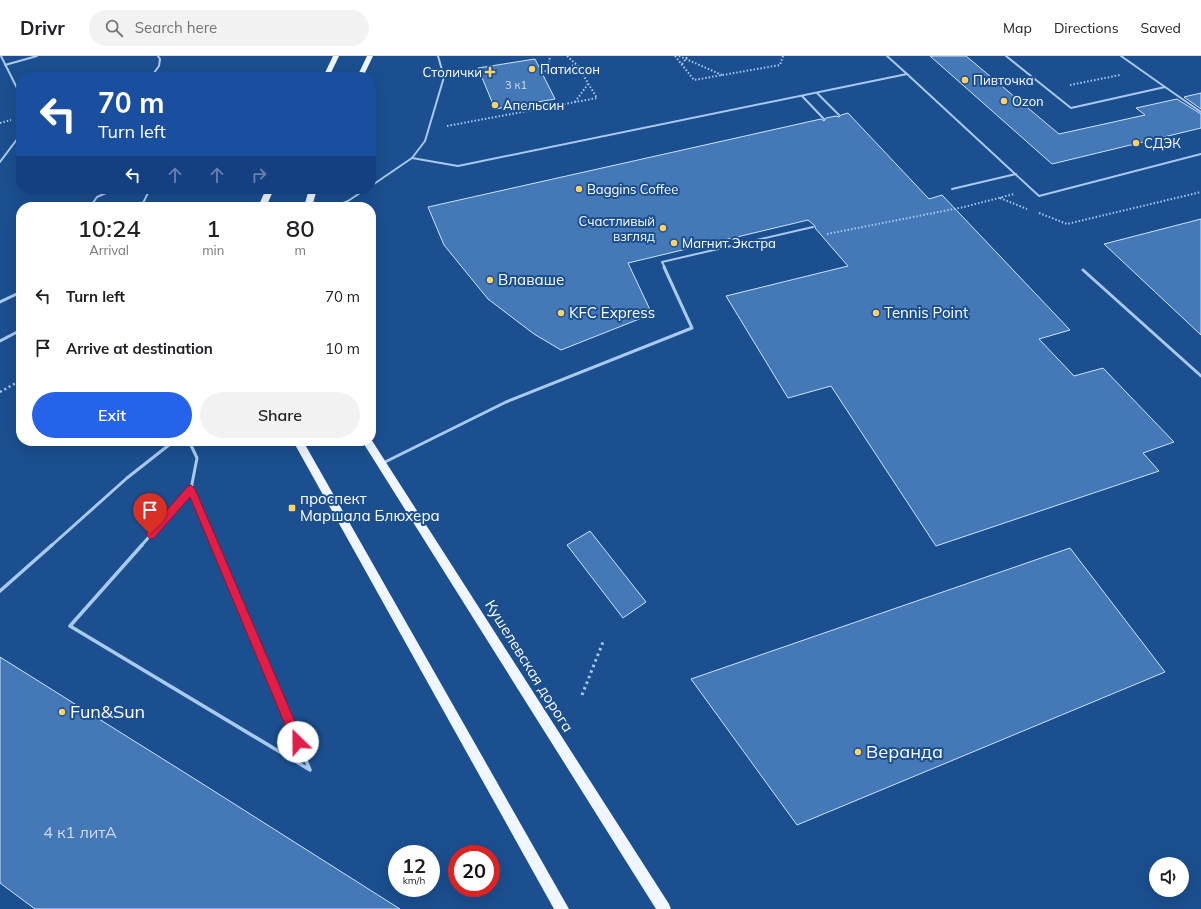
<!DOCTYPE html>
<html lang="en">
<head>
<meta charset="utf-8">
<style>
  body { margin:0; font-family:Mulish,sans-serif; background:#f2f2f2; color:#202124; height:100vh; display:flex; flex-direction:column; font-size:15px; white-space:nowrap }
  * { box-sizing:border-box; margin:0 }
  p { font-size:13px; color:#757577 }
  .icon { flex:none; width:22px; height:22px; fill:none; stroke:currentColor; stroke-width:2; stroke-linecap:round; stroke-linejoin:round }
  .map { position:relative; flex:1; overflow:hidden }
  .sheet { position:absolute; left:16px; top:146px; width:360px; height:244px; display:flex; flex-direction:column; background:#fff; border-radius:16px; box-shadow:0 4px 16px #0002 }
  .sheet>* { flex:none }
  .guide { position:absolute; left:16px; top:16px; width:360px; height:122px; border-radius:16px; box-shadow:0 4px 16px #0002; background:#1a4fa0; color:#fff; overflow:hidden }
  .tools { position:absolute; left:1149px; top:801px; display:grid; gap:8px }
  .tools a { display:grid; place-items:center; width:40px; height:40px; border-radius:50%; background:#fff; box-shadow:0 4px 16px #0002; font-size:20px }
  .speed { position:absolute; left:388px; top:789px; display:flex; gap:8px; font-size:20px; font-weight:700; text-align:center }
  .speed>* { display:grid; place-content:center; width:52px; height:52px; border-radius:50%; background:#fff; box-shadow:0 4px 16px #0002; line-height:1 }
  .speed small { font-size:10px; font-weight:400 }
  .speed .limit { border:6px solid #d22; background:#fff; color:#111 }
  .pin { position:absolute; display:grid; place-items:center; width:34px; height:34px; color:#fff; margin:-41px -17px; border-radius:50% 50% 50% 0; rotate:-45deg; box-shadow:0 0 4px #0007 }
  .pin .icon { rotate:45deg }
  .me { position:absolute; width:44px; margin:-22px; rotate:337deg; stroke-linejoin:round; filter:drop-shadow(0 0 3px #0008) }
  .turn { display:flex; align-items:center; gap:14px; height:84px; padding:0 16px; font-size:18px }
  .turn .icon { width:52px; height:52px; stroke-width:2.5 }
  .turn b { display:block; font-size:28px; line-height:34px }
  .lanes { display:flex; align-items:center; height:38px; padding:0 16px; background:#0003; justify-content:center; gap:20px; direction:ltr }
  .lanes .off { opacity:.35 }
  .eta { display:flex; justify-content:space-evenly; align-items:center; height:68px; text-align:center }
  .eta b { font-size:24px; font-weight:600; line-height:28px }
  .action { display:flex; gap:8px; margin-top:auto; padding:8px 16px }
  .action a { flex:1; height:46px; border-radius:24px; background:#2563eb; color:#fff; font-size:16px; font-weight:600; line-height:46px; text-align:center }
  .action a+a { background:#f2f2f2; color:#202124 }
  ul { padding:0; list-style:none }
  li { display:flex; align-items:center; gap:12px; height:52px; padding:0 16px }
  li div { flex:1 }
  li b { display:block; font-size:15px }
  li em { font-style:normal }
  header { display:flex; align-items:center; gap:24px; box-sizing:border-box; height:56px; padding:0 20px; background:#fff; border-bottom:1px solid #e0e0e0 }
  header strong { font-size:19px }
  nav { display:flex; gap:22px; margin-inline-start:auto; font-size:14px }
  .search { width:280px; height:36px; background:#f2f2f2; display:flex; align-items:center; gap:10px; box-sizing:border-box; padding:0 14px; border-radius:22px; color:#757577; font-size:15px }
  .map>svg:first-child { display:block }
</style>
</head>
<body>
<header>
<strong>Drivr</strong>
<div class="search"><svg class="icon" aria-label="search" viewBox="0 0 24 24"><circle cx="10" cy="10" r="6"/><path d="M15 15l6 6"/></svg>Search here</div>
<nav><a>Map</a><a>Directions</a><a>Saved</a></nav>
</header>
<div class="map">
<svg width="1201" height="853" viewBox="0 0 1201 853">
  <rect width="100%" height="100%" fill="#1b4f8f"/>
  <g fill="#4478b7" stroke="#cfe3fa">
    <path d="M 930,0 L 966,0 L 1059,78 L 1145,59 L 1136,52 L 1177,43 L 1201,58 L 1201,72 L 1052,108 Z"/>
    <path d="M 535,3 L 555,43 L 495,53 L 478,12 Z"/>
    <path d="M 1201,37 L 1201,53 L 1184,41 Z"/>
    <path d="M 848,57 L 929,143 L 942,139 L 1070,274 L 1039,283 L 1074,320 L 1103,312 L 1174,386 L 1143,397 L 1159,415 L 936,490 L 831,330 L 788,342 L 726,240 L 848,210 L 815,172 L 815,170 L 808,164 L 628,207 L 652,258 L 561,294 L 534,278 L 488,243 L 444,189 L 428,151 L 821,63 L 824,65 L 826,62 L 836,60 L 839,61 L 841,59 Z"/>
    <path d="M 1201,163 L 1201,279 L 1104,188 Z"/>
    <path d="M 590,475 L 646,546 L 623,562 L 567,489 Z"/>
    <path d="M 1070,492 L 1165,616 L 797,769 L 691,623 Z"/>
    <path d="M 0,601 L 198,725 L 400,853 L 35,853 L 0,827 Z"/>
  </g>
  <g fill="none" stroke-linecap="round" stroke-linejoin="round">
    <g stroke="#a9c9ee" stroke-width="2" stroke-dasharray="1.5 2" stroke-linecap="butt">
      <path d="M 675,0 L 694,24 L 780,9 L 783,0"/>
      <path d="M 679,0 L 722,19"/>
      <path d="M 682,8 L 688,0"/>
      <path d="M 548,14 L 550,0"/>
      <path d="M 541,16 L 576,9"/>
      <path d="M 1070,29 L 1120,19"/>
      <path d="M 575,46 L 588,28"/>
      <path d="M 0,67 L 11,64"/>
      <path d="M 447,70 L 597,42 L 577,9 L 567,0"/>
      <path d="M 1000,142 L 1027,153"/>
      <path d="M 1039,157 L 1067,168 L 1201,136"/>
      <path d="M 827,178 L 964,151 L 1014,138"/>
    </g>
    <path stroke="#a9c9ee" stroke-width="2.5" stroke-dasharray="2 3" stroke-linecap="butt" d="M 0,336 L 21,324"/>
    <path stroke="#a9c9ee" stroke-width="3" stroke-dasharray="2.5 3.5" stroke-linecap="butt" d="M 582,639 L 603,586"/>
    <g stroke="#a9c9ee" stroke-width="2">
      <path d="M 1,0 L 21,40"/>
      <path d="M 1006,0 L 1071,52 L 1165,31 L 1201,56"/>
      <path d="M 1121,0 L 1165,31"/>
      <path d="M 5,9 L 37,0"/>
      <path d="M 907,18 L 1039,140 L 1201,98"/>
      <path d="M 151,21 L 159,10 L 160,3 L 158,0"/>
      <path d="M 817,37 L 839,59"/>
      <path d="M 802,40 L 824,63"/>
      <path d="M 412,102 L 458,110 L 907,18 L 887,0"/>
      <path d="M 0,106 L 21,78"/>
      <path d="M 371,130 L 412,102 L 425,85 L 444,21 L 438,0"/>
      <path d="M 952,133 L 1016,118"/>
      <path d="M 90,151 L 97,141 L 115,133"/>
      <path d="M 141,151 L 150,133"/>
      <path d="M 334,151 L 348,145 L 366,133"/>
      <path d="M 665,212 L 662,206 L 813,171"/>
    </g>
    <g stroke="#a9c9ee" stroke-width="3">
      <path d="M 1083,214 L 1201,320"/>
      <path d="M 0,246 L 21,236"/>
      <path d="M 0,285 L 21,274"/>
      <path d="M 189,385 L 197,402 L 191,433"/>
      <path d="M 383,407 L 506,346 L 692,272 L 664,211"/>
      <path d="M 191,433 L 215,490"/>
      <path d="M 51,490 L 127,422 L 174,385"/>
      <path d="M 141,490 L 191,433"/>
    </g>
    <g stroke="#a9c9ee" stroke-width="3.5">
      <path d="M 142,489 L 70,570 L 310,714 L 215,489"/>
      <path d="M 0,535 L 52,489"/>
    </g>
    <g fill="#f0f6ff" fill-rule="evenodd">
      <path d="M 333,0 L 339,0 L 329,21 L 323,21 Z"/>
      <path d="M 367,0 L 373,0 L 363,21 L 357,21 Z"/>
      <path d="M 266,133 L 274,133 L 266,151 L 258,151 Z"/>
      <path d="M 309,133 L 317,133 L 312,151 L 304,151 Z"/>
      <path d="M 371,383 L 669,848 L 671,853 L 656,853 L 362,385 L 371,385 Z"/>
      <path d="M 293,385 L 303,385 L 569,853 L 554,853 Z"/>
    </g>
  </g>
  <path fill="#e11d48" stroke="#92132f" d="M 191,429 L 195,433 L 302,682 L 304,686 L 302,690 L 298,692 L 294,690 L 190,441 L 154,482 L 150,483 L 146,478 L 188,430 Z"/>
  <g fill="#ffd166" stroke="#1b4f8f" stroke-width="1.5">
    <circle cx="532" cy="13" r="4"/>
    <path d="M488 10h4v4h4v4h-4v4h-4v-4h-4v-4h4z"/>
    <circle cx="965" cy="24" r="4"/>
    <circle cx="1004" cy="45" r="4"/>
    <circle cx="495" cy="49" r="4"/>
    <circle cx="1136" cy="87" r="4"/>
    <circle cx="579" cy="133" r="4"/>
    <circle cx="663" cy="172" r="4"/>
    <circle cx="674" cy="187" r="4"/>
    <circle cx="490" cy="224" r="4"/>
    <circle cx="561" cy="257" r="4"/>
    <circle cx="876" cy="257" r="4"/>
    <rect x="288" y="448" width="8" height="8" rx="2"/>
    <circle cx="62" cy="656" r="4"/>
    <circle cx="858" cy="696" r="4"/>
  </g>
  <g text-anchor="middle" stroke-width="4" stroke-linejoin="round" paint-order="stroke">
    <g font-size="11" fill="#d0dded">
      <text x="516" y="33">3 к1</text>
    </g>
    <g font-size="13" fill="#fff" stroke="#1b4f8f" text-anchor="start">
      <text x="540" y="18">Патиссон</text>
      <text x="482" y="21" text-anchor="end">Столички</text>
      <text x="973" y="29">Пивточка</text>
      <text x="1012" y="50">Ozon</text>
      <text x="503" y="54">Апельсин</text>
      <text x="1144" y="92">СДЭК</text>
      <text x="587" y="138">Baggins Coffee</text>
      <text x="655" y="170" text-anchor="end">Счастливый<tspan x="655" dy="15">взгляд</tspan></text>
      <text x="682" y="192">Магнит Экстра</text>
    </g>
    <g font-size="15" fill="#fff" stroke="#1b4f8f" text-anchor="start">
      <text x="498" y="229">Влаваше</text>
      <text x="569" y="262">KFC Express</text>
      <text x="884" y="262">Tennis Point</text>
      <text x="300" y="448">проспект<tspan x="300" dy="17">Маршала Блюхера</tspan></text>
    </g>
    <g font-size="15" fill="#fff" stroke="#1b4f8f">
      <text transform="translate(529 610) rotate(58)" y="5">Кушелевская дорога</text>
    </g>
    <g font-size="16" fill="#d0dded">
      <text x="80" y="782">4 к1 литА</text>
    </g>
    <g font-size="18" fill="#fff" stroke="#1b4f8f" text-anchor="start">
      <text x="70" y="662">Fun&amp;Sun</text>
      <text x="866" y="702">Веранда</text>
    </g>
  </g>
</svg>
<div class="tools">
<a><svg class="icon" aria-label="sound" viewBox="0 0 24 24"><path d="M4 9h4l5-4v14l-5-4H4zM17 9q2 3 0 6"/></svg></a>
</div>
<div class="speed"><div>12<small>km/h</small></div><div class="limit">20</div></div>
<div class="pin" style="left:150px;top:478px;background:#d93025"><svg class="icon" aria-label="arrive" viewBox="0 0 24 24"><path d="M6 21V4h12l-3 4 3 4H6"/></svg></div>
<svg class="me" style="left:298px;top:686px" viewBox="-20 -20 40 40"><circle r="19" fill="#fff"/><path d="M0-13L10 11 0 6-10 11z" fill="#e11d48"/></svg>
<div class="guide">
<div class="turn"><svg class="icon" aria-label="left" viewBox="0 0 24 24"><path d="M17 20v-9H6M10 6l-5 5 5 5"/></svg><div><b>70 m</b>Turn left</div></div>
<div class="lanes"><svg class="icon" aria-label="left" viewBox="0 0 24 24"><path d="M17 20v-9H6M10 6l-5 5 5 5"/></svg><svg class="icon off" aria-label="ahead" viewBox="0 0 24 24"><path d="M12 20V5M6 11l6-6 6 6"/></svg><svg class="icon off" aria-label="ahead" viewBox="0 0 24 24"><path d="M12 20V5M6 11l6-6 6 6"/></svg><svg class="icon off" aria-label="right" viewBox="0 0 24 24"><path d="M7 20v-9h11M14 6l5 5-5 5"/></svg></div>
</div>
<section class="sheet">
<div class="eta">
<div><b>10:24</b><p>Arrival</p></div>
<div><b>1</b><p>min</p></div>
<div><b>80</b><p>m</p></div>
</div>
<ul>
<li><svg class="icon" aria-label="left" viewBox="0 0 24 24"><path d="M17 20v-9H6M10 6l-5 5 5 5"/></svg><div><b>Turn left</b></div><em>70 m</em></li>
<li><svg class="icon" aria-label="arrive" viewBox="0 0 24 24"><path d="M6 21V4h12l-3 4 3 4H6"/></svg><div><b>Arrive at destination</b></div><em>10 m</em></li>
</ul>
<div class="action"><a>Exit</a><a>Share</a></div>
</section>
</div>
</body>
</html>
